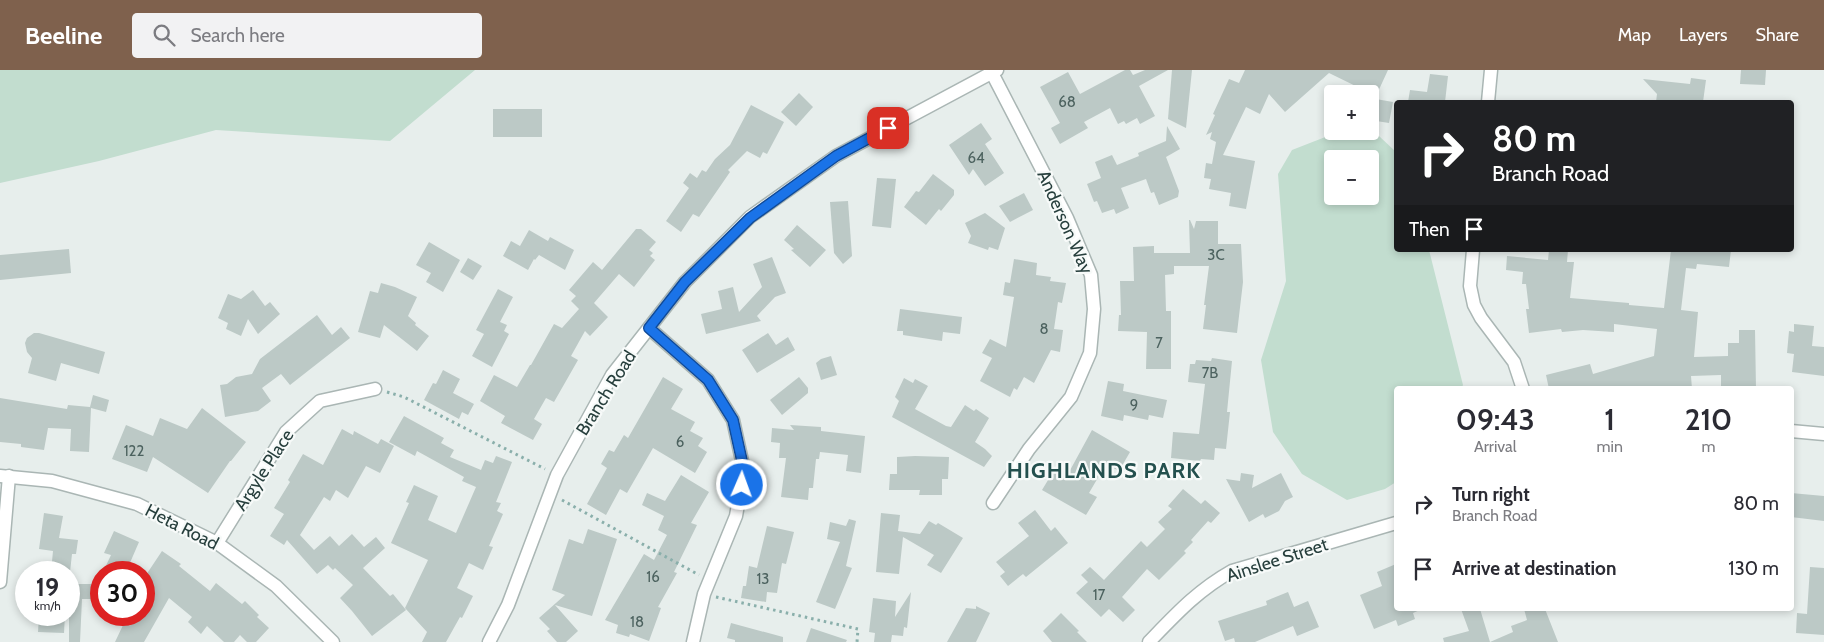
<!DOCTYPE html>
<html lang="en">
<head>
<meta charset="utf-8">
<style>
  body { margin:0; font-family:Cabin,sans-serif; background:#f2f2f3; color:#2b2b33; height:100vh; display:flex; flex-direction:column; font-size:19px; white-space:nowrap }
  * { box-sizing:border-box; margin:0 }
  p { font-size:16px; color:#7c7c81 }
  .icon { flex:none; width:28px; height:28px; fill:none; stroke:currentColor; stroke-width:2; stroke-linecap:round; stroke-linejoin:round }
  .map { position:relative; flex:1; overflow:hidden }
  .drawer { position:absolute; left:1394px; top:316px; width:400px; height:225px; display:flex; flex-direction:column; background:#fff; border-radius:5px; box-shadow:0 2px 8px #0003 }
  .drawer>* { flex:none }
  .hud { position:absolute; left:1394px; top:30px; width:400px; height:152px; border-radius:5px; box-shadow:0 2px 8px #0003; background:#202124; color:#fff; overflow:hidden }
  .controls { position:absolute; left:1324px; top:15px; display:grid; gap:10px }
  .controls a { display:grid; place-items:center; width:55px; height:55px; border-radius:5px; background:#fff; box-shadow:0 2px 8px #0003; font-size:25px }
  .speed { position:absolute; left:15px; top:491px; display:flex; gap:10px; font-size:25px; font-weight:700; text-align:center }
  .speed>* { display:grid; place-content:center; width:65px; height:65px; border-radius:50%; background:#fff; box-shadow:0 2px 8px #0003; line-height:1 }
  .speed small { font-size:12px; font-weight:400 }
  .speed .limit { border:8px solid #d22; background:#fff; color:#111 }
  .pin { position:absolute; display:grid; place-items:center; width:42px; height:42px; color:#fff; margin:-21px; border-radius:10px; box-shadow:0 2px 8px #0006 }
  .me { position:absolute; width:55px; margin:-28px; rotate:2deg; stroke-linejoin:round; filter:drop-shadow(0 0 4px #0008) }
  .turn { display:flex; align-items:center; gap:18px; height:105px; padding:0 15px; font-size:22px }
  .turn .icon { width:65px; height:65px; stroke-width:2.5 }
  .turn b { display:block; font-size:35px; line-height:42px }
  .then { display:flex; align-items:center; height:48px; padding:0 15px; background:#0003; gap:10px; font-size:19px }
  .eta { display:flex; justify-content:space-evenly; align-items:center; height:85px; text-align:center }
  .eta b { font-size:30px; font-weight:600; line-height:35px }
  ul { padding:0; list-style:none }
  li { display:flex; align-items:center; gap:15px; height:65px; padding:0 15px }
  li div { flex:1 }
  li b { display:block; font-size:19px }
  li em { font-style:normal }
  header { display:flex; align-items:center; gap:30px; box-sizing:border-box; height:70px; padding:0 25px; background:#7f614d; color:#fff }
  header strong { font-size:24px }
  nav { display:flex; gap:28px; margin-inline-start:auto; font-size:18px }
  .search { width:350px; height:45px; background:#f2f2f3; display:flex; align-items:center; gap:12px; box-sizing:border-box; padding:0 18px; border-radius:5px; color:#7c7c81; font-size:19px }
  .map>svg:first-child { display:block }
</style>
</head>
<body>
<header>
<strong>Beeline</strong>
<div class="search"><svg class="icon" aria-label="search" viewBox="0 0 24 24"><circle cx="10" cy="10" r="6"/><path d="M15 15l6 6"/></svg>Search here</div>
<nav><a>Map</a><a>Layers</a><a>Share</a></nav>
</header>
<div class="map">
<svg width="1824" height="572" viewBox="0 0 1824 572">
  <rect width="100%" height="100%" fill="#e7eeec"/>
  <g fill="#c2ddcf" fill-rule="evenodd">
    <path d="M 0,0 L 475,0 L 390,71 L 216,60 L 99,91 L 0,113 Z"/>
    <path d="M 1333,64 L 1379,66 L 1396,82 L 1396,180 L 1429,180 L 1463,315 L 1461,319 L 1396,319 L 1396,412 L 1385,419 L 1347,430 L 1302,404 L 1273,362 L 1261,290 L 1286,211 L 1278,104 L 1292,80 ZM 1332,89 L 1370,89 L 1370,126 L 1332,126 Z"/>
  </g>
  <g fill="#bcc9c6">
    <path d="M 1125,0 L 1130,0 L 1133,5 L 1145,0 L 1168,0 L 1139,16 L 1155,46 L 1140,54 L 1137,48 L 1126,54 L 1124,51 L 1118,54 L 1110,38 L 1084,52 L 1088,58 L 1060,74 L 1051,58 L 1060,53 L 1040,17 L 1068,2 L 1080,24 Z"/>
    <path d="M 1172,0 L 1192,0 L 1186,58 L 1168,49 Z"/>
    <path d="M 1245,0 L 1388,0 L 1376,26 L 1329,3 L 1285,42 L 1269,24 L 1260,44 L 1246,37 L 1223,85 L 1255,91 L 1246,139 L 1229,136 L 1231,123 L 1209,119 L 1211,109 L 1204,108 L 1206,93 L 1212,94 L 1216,72 L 1210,69 L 1212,62 L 1206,65 L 1215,45 L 1213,44 L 1229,9 L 1239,13 Z"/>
    <path d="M 1741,0 L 1766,0 L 1765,15 L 1740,14 Z"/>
    <path d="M 1430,4 L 1448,6 L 1445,32 L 1408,32 L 1410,20 L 1427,22 Z"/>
    <path d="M 1691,8 L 1706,10 L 1703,32 L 1656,32 L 1657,24 L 1643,9 L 1690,14 Z"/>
    <path d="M 799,23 L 813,37 L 796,56 L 781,42 Z"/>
    <path d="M 1370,28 L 1393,32 L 1389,53 L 1370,50 Z"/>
    <path d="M 751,35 L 784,52 L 767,84 L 763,82 L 760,88 L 747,81 L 728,100 L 730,102 L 699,147 L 693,144 L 681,162 L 666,151 L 689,118 L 683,113 L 690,103 L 697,108 L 702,100 L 706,102 L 715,89 L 730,75 Z"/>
    <rect x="493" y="39" width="49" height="28"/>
    <path d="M 981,53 L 992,69 L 985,74 L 1004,103 L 985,116 L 973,99 L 969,105 L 949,75 Z"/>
    <path d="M 1167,56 L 1180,79 L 1166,87 L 1179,121 L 1178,127 L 1159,135 L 1154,122 L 1151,123 L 1146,109 L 1121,118 L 1129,138 L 1116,144 L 1114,139 L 1102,143 L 1097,131 L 1094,132 L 1087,114 L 1101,108 L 1095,92 L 1112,85 L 1117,95 L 1139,86 L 1138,83 L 1166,71 Z"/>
    <path d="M 933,104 L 954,120 L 954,125 L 941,141 L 939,139 L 926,155 L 904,137 L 916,121 L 919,122 Z"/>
    <path d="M 877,108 L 896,109 L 891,158 L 872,156 Z"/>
    <path d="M 1024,123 L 1033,140 L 1010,152 L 999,136 Z"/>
    <path d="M 848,131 L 852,186 L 843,194 L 834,183 L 830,132 Z"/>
    <path d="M 985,143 L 1005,158 L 998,180 L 989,177 L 988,180 L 968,173 L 971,166 L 965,153 Z"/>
    <path d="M 1189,150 L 1190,150 L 1194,159 L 1196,151 L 1218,151 L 1218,174 L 1241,174 L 1243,212 L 1237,263 L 1203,259 L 1206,235 L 1204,235 L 1209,196 L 1174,196 L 1174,204 L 1165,205 L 1166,241 L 1171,241 L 1171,299 L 1146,299 L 1147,262 L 1118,261 L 1119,245 L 1121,245 L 1120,211 L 1134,211 L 1133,177 L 1154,176 L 1154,183 L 1190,183 Z"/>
    <path d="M 797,155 L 826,180 L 810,197 L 791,180 L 794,179 L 784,170 Z"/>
    <path d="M 636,159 L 641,159 L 656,172 L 649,180 L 653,183 L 650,186 L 655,190 L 634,217 L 619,204 L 594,233 L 608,247 L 590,266 L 585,261 L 571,286 L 578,290 L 554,332 L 546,328 L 534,349 L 542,354 L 533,370 L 501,353 L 505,346 L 480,331 L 494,305 L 517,317 L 530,295 L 531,295 L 554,254 L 562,258 L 579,239 L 571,231 L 576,226 L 569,220 L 593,192 L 602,200 Z"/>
    <path d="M 529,160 L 548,171 L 550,167 L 574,180 L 565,200 L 539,185 L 535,190 L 534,189 L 528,200 L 503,186 L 511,171 L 520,176 Z"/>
    <path d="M 429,172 L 460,190 L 443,222 L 426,212 L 431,203 L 416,195 Z"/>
    <path d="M 69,179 L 71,203 L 0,210 L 0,185 Z"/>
    <path d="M 1549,180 L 1568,180 L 1567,192 L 1574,192 L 1570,228 L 1629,233 L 1629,235 L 1664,238 L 1671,180 L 1731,180 L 1729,197 L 1697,194 L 1696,199 L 1686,198 L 1681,240 L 1698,242 L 1694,287 L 1728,286 L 1728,273 L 1739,273 L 1739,260 L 1755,260 L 1756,319 L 1721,319 L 1721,305 L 1691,306 L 1692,319 L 1549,319 L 1546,305 L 1590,294 L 1593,304 L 1654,286 L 1657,259 L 1614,254 L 1614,262 L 1583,260 L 1562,262 L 1561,259 L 1529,263 L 1526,239 L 1529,239 L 1526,214 L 1522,214 L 1523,202 L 1506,200 L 1507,186 L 1548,190 Z"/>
    <path d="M 772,187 L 786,223 L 775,227 L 757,246 L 761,251 L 706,264 L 701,244 L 722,239 L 718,221 L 733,217 L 739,242 L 762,217 L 753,194 Z"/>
    <path d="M 468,188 L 482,196 L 473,210 L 460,202 Z"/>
    <path d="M 1014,189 L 1037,193 L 1036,205 L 1051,207 L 1050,211 L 1066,213 L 1062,233 L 1058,232 L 1054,259 L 1063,260 L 1060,282 L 1051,280 L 1034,313 L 1024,307 L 1017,320 L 1014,318 L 1010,327 L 980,311 L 992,288 L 982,283 L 990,269 L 1006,277 L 1014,227 L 1003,225 L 1005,212 L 1010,213 Z"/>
    <path d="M 381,213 L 395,217 L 417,227 L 408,246 L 416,253 L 415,255 L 429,266 L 417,281 L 384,255 L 380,268 L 358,262 L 370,221 L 378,223 Z"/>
    <path d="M 498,219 L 513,227 L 500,252 L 507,255 L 504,261 L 509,264 L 492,297 L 472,286 L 484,264 L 476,260 Z"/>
    <path d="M 253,220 L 265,236 L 270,232 L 280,244 L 258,264 L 248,249 L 241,266 L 226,259 L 228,253 L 218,248 L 228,224 L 241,229 Z"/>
    <path d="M 900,239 L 962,247 L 960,264 L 943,262 L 942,271 L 903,265 L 903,261 L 897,261 Z"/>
    <path d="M 317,245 L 332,265 L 341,257 L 350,268 L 290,315 L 281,304 L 262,318 L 271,331 L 258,341 L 225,347 L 220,315 L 227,314 L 236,307 L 252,304 L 260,289 Z"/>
    <path d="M 1794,254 L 1814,256 L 1812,276 L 1824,277 L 1824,306 L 1792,302 L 1794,284 L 1787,283 L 1789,261 L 1794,262 Z"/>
    <path d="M 34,263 L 39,263 L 105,282 L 99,304 L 61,293 L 56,311 L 28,303 L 32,288 L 27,282 L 25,273 L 27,268 Z"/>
    <path d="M 768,263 L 776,275 L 788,267 L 795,280 L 757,303 L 742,280 Z"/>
    <path d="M 831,286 L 837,305 L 821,310 L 816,293 L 821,289 Z"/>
    <path d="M 1212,288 L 1232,291 L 1227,342 L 1230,342 L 1226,379 L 1215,378 L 1214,390 L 1201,389 L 1200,391 L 1171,388 L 1173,362 L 1199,364 L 1205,314 L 1188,312 L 1190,294 L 1195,294 L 1196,290 L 1211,291 Z"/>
    <path d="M 443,300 L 460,309 L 453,323 L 474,334 L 468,345 L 462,342 L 459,349 L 424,330 L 433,313 L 436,314 Z"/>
    <path d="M 663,307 L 683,319 L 671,339 L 695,352 L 690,361 L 703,368 L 698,376 L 707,382 L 695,403 L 653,378 L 627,423 L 620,419 L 606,445 L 587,434 L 607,398 L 601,394 L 609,380 L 614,382 L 624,365 L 628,368 Z"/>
    <path d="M 799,307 L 808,318 L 808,323 L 782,345 L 770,330 Z"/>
    <path d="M 904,308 L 913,313 L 915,309 L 928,316 L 915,339 L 946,356 L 951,357 L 965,335 L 974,341 L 976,339 L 989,348 L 975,372 L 985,379 L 992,386 L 984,397 L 892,347 L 899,331 L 895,327 Z"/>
    <path d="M 1108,311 L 1124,314 L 1123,321 L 1167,330 L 1163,348 L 1149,345 L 1148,350 L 1124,345 L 1123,351 L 1101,346 Z"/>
    <path d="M 93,325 L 109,330 L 106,342 L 91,338 L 89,382 L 70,381 L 71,359 L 48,358 L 44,380 L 21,377 L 21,374 L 0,372 L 0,328 L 67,339 L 68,335 L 90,337 Z"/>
    <path d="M 202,338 L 246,372 L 231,391 L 230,391 L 208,423 L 153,387 L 147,402 L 112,389 L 126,355 L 153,366 L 160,348 L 187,359 Z"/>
    <path d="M 404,346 L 444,368 L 441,373 L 454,380 L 450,387 L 481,400 L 485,390 L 493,393 L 496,386 L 512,392 L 496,432 L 501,433 L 497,441 L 503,444 L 489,476 L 493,477 L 483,500 L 469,493 L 457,518 L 473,526 L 462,548 L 460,547 L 446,572 L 422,572 L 427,562 L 405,538 L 428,490 L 391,473 L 409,433 L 406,432 L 414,415 L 438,426 L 428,450 L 456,463 L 476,417 L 462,411 L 464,407 L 417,381 L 415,386 L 389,372 Z"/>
    <path d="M 790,355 L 821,357 L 821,361 L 865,366 L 861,403 L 846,401 L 848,385 L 820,382 L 819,389 L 816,389 L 813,418 L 809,418 L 808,430 L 781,427 L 786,388 L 779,388 L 780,373 L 771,372 L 772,358 L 794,360 Z"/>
    <path d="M 342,359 L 353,365 L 354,361 L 378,374 L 381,369 L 394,376 L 380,403 L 366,396 L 348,428 L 336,420 L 330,431 L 324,427 L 300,465 L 314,480 L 330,466 L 339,476 L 352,464 L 364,477 L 376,467 L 385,478 L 363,498 L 390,526 L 393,524 L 406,540 L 372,566 L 352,541 L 340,528 L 353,515 L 335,498 L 333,500 L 328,495 L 317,504 L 287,470 L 284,475 L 270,466 L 284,444 L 274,438 L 290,412 L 288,410 L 303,384 L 323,395 Z"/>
    <path d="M 1092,360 L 1130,382 L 1119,401 L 1106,394 L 1089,423 L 1097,427 L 1086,445 L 1042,420 L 1056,397 L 1068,404 Z"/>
    <path d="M 915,386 L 949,387 L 948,409 L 942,409 L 942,425 L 919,425 L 920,420 L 889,420 L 890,404 L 897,404 L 897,387 Z"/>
    <path d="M 1241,403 L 1254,405 L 1252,418 L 1281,403 L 1293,427 L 1285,431 L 1279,441 L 1265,448 L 1263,444 L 1249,452 L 1226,409 L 1240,411 Z"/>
    <path d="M 681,405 L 709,422 L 691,453 L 697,455 L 674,502 L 677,503 L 658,537 L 661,538 L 649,571 L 630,564 L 629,567 L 616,563 L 618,555 L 605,550 L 644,484 L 654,490 L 667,465 L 658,460 L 664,446 L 642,435 L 647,423 L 665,431 Z"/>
    <path d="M 1183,419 L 1201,434 L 1205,430 L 1220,443 L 1211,453 L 1208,451 L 1191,470 L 1193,472 L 1184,481 L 1186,483 L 1159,510 L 1147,499 L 1122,527 L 1135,540 L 1123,552 L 1109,539 L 1101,547 L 1076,523 L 1088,512 L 1081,505 L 1090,497 L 1104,510 L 1141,471 L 1147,477 L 1165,459 L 1158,452 L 1172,439 L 1168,436 Z"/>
    <path d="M 1791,423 L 1824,426 L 1824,451 L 1791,447 Z"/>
    <path d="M 1035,440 L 1051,461 L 1055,457 L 1068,473 L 1026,507 L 1023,504 L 1008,516 L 1000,506 L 1005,502 L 996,492 L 1029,466 L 1018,453 Z"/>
    <path d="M 44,443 L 63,446 L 59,468 L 78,470 L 76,484 L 72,484 L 70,502 L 51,502 L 53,481 L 39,479 Z"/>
    <path d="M 881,443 L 900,445 L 898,461 L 920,464 L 929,451 L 936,455 L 938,453 L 963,468 L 941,503 L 927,495 L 934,485 L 903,467 L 899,504 L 876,502 Z"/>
    <path d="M 849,449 L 856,451 L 846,496 L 852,498 L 835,539 L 816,532 L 840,472 L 827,469 L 830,452 L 846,456 Z"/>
    <path d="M 767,456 L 794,462 L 786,494 L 782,493 L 777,523 L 767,522 L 766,532 L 741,528 L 743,516 L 746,516 L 749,496 L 757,498 Z"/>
    <path d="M 588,459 L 617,469 L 592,546 L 555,535 L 578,561 L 566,572 L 557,572 L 547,561 L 550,559 L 539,548 L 565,525 L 552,520 L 569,469 L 583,474 Z"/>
    <path d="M 114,461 L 139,472 L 126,502 L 103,502 L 111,485 L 104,483 Z"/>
    <path d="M 162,481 L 181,494 L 179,496 L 210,521 L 216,513 L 242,534 L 245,531 L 259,545 L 257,547 L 269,558 L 256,572 L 247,572 L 240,565 L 234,572 L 224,572 L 207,556 L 201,564 L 188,552 L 192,547 L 169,528 L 144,572 L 115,572 L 124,553 L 130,556 L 136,545 L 144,545 L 144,540 L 154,523 L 144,516 L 144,508 Z"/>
    <path d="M 1396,494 L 1396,539 L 1422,539 L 1413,543 L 1415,549 L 1398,556 L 1396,550 L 1374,559 L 1360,525 L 1382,516 L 1377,502 Z"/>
    <path d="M 1810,497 L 1824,498 L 1824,565 L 1796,563 L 1797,543 L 1807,544 Z"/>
    <path d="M 69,514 L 92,514 L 92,529 L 82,529 L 80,572 L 69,572 Z"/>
    <path d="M 911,522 L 907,558 L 904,557 L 903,566 L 892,565 L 891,572 L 874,572 L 875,563 L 869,562 L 873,528 L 896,531 L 895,547 Z"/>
    <path d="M 1288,522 L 1294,537 L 1308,531 L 1319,557 L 1297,566 L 1293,556 L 1255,572 L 1235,572 L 1234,568 L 1225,571 L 1218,551 L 1267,535 L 1266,531 Z"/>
    <path d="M 976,536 L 990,543 L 976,572 L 947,572 L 966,538 L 976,539 Z"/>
    <path d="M 1461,539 L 1480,539 L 1490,572 L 1513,562 L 1511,556 L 1527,550 L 1524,539 L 1545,539 L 1558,572 L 1444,572 L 1443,568 L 1469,561 Z"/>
    <path d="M 1061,543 L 1079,561 L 1077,562 L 1087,572 L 1052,572 L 1043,561 Z"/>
    <path d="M 39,545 L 65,545 L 64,563 L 38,562 Z"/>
    <path d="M 731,553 L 783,567 L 783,572 L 735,572 L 735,570 L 727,568 Z"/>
    <path d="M 811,558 L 847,570 L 846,572 L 806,572 Z"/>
  </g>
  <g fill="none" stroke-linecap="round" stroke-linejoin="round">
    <defs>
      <g id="minor">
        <path d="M 992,3 L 1067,148 L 1091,205 L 1094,239 L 1090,283 L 1071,327 L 1029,379 L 993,433"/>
        <path d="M 1488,32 L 1491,0"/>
        <path d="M 1473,180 L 1470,216 L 1474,235 L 1481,248 L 1514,292 L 1523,319"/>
        <path d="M 649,258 L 708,310 L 733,350 L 744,400 L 736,446 L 704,524 L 693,572"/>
        <path d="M 1791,361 L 1824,364"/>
        <path d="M 0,406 L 52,411 L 137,434 L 217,473 L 276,516 L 333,572"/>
        <path d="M 217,473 L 286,362 L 320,331 L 375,319"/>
        <path d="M 0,512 L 9,406"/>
        <path d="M 489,572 L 508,535 L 557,405 L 612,305 L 685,212 L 750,147 L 836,86 L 997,0"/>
        <path d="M 1149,572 C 1176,544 1198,520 1232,501 L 1396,453"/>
      </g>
    </defs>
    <use href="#minor" stroke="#aab6b4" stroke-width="15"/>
    <g stroke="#8aafab" stroke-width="3" stroke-dasharray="2.5 4" stroke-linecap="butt">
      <path d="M 387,322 L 404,327 L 545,399"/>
      <path d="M 562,430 L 699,505"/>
      <path d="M 716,527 L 858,559 L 857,572"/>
    </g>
    <use href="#minor" stroke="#fff" stroke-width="12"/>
  </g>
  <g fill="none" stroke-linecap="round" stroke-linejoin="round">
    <defs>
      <path id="route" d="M 742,415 L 744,400 L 733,350 L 708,310 L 649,258 L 685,212 L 750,148 L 836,86 L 888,58"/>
    </defs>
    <use href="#route" stroke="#114b97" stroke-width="12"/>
    <use href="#route" stroke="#1a73e8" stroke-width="9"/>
  </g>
  <g text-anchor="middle" stroke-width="4.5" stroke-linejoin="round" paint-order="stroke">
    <g font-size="15" fill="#4c625f">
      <text x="1067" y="37">68</text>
      <text x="976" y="93">64</text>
      <text x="1216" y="190">3C</text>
      <text x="1044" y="264">8</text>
      <text x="1159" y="278">7</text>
      <text x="1210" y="308">7B</text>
      <text x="1134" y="340">9</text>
      <text x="680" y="377">6</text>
      <text x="134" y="386">122</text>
      <text x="653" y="512">16</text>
      <text x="763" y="514">13</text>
      <text x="1099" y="530">17</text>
      <text x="637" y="557">18</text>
    </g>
    <g font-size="18" fill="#273f3d" stroke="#f7faf9">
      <text transform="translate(1065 152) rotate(66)" y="6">Anderson Way</text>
      <text transform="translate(606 323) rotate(-58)" y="6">Branch Road</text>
      <text transform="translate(264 400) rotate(-57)" y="6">Argyle Place</text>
      <text transform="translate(182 457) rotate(27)" y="6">Heta Road</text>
      <text transform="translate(1277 490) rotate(-18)" y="6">Ainslee Street</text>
    </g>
    <g font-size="22" font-weight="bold" letter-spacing="1" fill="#24504e" stroke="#f7faf9">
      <text x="1104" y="408">HIGHLANDS PARK</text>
    </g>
  </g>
</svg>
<div class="controls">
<a>+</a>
<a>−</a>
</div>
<div class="speed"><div>19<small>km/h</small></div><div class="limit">30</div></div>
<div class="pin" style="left:888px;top:58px;background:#d93025"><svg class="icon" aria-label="arrive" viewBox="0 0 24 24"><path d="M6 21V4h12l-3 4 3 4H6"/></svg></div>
<svg class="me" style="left:742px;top:415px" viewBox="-20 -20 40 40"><circle r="17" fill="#1a73e8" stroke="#fff" stroke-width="3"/><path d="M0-11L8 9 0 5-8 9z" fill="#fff"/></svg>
<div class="hud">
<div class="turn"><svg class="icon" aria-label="right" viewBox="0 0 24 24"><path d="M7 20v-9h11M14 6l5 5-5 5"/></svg><div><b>80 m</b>Branch Road</div></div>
<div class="then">Then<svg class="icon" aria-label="arrive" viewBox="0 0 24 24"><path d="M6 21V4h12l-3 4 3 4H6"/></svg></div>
</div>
<section class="drawer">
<div class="eta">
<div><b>09:43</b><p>Arrival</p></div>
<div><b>1</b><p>min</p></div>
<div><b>210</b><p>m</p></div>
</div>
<ul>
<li><svg class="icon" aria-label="right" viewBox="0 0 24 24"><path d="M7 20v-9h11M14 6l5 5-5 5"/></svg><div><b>Turn right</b><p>Branch Road</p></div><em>80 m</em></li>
<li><svg class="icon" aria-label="arrive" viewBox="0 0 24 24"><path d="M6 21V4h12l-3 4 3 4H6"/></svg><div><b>Arrive at destination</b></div><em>130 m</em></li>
</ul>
</section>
</div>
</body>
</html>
